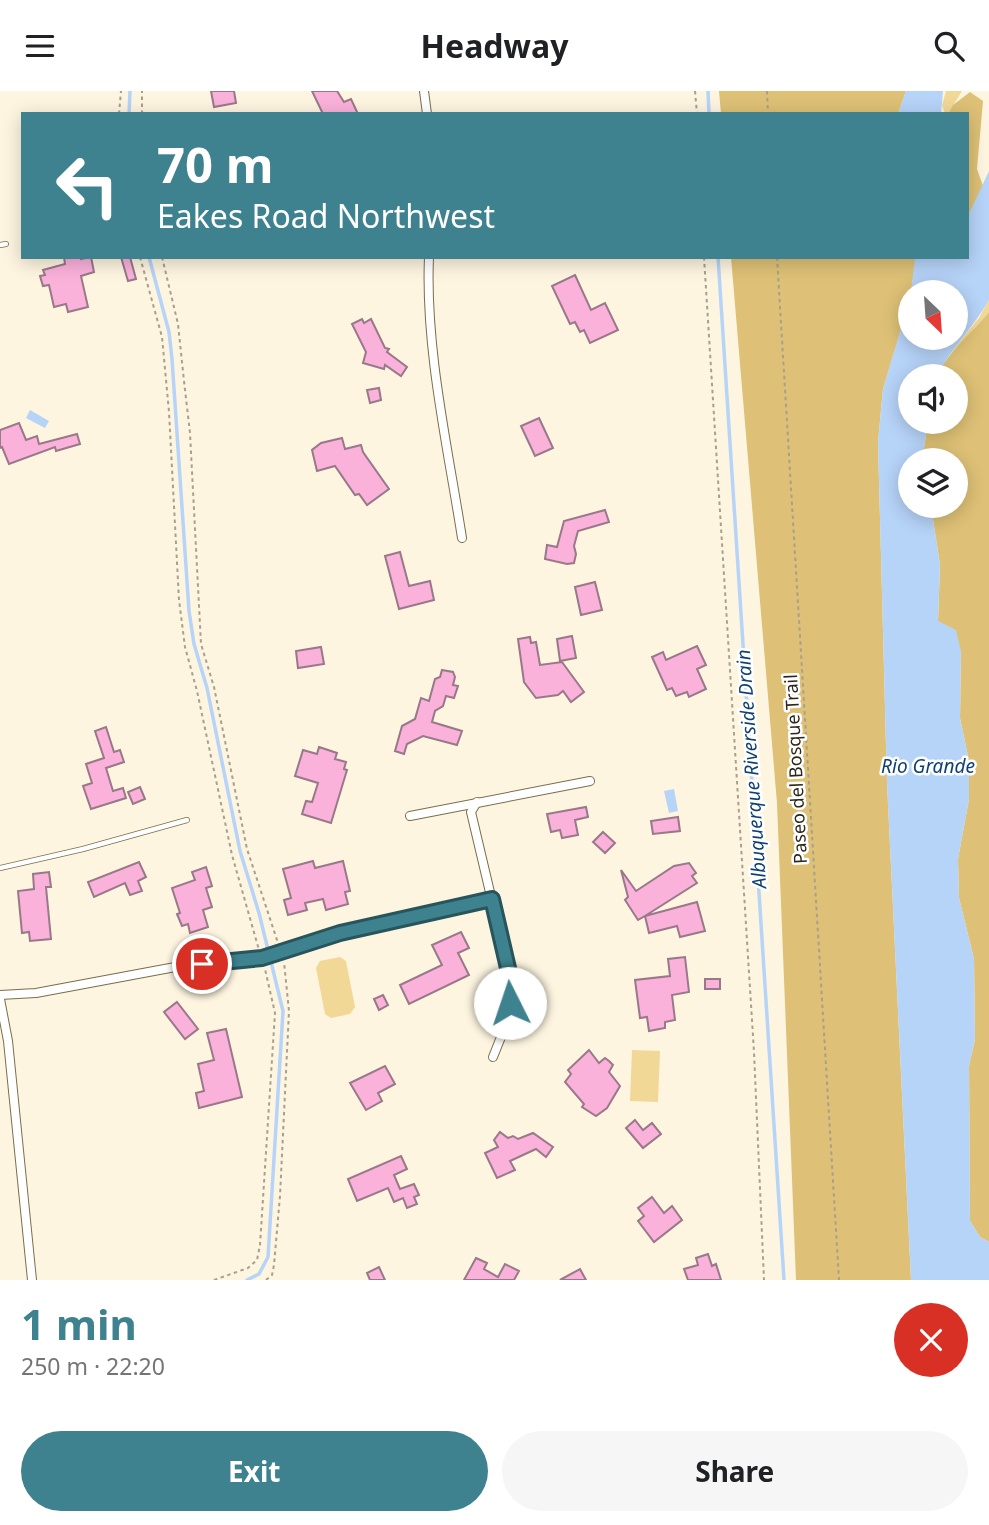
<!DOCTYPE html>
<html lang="en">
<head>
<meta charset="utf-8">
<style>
  body { margin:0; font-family:"Noto Sans",sans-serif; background:#f6f6f6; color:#202124; height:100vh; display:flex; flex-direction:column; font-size:26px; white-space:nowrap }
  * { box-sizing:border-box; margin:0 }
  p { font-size:23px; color:#757577 }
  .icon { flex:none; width:38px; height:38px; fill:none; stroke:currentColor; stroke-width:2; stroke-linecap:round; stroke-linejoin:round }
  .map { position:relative; height:1189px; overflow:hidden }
  .side { display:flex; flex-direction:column; background:#fff; flex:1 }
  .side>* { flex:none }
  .hud { position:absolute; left:21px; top:21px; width:948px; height:147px; border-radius:0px; box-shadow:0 4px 18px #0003; background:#3d828e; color:#fff; overflow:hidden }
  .needle { width:46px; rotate:155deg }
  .tools { position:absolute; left:898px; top:189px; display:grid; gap:14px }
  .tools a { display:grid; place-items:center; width:70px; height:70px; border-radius:50%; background:#fff; box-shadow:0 4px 18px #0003; font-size:35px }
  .pin { position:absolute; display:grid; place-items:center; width:60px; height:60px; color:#fff; margin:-30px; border:4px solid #fff; border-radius:50%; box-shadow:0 2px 7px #0007 }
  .me { position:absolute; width:77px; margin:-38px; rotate:356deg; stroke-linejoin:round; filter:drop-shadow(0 0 5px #0008) }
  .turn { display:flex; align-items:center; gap:24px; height:147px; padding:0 21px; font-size:32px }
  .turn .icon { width:91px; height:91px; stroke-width:2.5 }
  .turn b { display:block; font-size:49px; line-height:60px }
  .round { display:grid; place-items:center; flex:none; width:74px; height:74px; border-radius:37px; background:#f6f6f6 }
  .headline { display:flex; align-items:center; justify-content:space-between; height:119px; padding:0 21px }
  h1 { font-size:42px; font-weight:700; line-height:52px; color:#3d828e }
  .cta { display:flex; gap:14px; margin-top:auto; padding:14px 21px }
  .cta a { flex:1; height:80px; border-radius:42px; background:#3d828e; color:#fff; font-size:28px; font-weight:700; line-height:80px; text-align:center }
  .cta a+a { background:#f6f6f6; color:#202124 }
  header { display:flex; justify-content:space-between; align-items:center; height:91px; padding:0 21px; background:#fff; font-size:32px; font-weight:700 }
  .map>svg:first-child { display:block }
</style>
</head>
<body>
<header><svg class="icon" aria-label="menu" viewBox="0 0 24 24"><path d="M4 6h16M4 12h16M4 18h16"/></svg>Headway<svg class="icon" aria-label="search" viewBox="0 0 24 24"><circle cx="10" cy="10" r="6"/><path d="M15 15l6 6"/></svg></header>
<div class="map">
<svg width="989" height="1189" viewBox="0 0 989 1189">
  <rect width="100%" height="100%" fill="#fdf5e0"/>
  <g fill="#f2d897">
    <path d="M 946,0 L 962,0 L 948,23 L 945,23 L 942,14 Z"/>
    <path d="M 989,209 L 989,221 L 977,237 L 950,263 L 979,227 Z"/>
    <path d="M 340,866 L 346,870 L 355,916 L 350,923 L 331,927 L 325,923 L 316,877 L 320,870 Z"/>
    <path d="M 632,959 L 660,960 L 658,1011 L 630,1010 Z"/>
  </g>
  <g fill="#dec176">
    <path d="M 719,0 L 906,0 L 898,23 L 721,23 Z"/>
    <path d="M 970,1 L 983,10 L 977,78 L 983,95 L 968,125 L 968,23 L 948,23 L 953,14 Z"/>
    <path d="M 731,166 L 915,166 L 916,169 L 909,212 L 883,298 L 878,351 L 887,692 L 911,1189 L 796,1189 L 777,712 Z"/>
    <path d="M 989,221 L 989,1151 L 980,1146 L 970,1130 L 969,975 L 975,948 L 974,868 L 959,807 L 958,768 L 969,708 L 969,670 L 960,627 L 961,560 L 938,530 L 940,474 L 931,415 L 956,415 L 956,369 L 925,369 L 924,357 L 928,331 L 956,331 L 956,285 L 937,285 C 949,259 972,243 989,221 Z"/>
  </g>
  <g fill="#b6d3f8">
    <path d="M 906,0 L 943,0 L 941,23 L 898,23 Z"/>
    <path d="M 989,80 L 989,209 C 974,236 951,257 937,285 L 910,285 L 910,331 L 928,331 L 924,357 L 925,369 L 910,369 L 910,415 L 931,415 L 940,474 L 938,530 L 956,539 L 961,560 L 960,627 L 969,670 L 969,708 L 958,768 L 959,807 L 974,868 L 975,948 L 969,975 L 970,1130 L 980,1146 L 989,1151 L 989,1189 L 911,1189 L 887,692 L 878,351 L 883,298 L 910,207 L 910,247 L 956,247 L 956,201 L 911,201 L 915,166 L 968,166 L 968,125 Z"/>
    <path d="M 30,319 L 49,330 L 45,337 L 26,327 Z"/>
    <path d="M 674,698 L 678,720 L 669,722 L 664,700 Z"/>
  </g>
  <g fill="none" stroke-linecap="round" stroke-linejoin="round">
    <g stroke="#b6d3f8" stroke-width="3.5">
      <path d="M 708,0 L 709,23"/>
      <path d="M 129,23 L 130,0"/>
      <path d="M 149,166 L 169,241 L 172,268 L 189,520 L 194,553 L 207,597 L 240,760 L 259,822 L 283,920 L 268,1166 L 259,1183 L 247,1189"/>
      <path d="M 718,166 L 784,1189"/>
    </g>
  </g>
  <g fill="#fab1da" stroke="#987889" stroke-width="2">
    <path d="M 211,0 L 234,0 L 236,12 L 214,16 Z"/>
    <path d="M 312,0 L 337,0 L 344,11 L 351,8 L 358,23 L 323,23 Z"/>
    <path d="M 64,166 L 81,166 L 81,168 L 91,166 L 94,181 L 81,185 L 88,216 L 68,221 L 66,213 L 54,216 L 49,194 L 43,195 L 40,185 L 45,184 L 43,179 L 65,173 Z"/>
    <path d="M 121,166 L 130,166 L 136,188 L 128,190 Z"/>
    <path d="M 575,184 L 591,219 L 605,212 L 618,239 L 590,252 L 584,239 L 580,241 L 575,231 L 570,233 L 552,195 Z"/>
    <path d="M 362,228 L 364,232 L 371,228 L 385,257 L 389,258 L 387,261 L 407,276 L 401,285 L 385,274 L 384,278 L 363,272 L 366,261 L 352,233 Z"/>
    <path d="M 379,297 L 381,309 L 370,312 L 367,299 Z"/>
    <path d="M 539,327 L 553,357 L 535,365 L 521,335 Z"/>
    <path d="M 19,332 L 26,349 L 37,345 L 39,353 L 77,343 L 80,353 L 56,360 L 55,356 L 9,373 L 2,356 L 0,357 L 0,339 Z"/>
    <path d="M 342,347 L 345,358 L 361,354 L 363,361 L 389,398 L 367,414 L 359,403 L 355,404 L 335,375 L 317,380 L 312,359 L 321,352 Z"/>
    <path d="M 605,419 L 609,431 L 578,440 L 574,455 L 576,463 L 574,472 L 567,473 L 545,468 L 547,454 L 557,456 L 564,430 Z"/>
    <path d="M 400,461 L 409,495 L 430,490 L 434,509 L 399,518 L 385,465 Z"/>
    <path d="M 595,491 L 602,519 L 581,524 L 575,496 Z"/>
    <path d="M 572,545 L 576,567 L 560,570 L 557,548 Z"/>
    <path d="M 530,546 L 531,552 L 536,551 L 540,574 L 562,571 L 584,601 L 571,611 L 563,600 L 558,604 L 536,607 L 524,591 L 518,548 Z"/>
    <path d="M 697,555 L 706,574 L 697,578 L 706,598 L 689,606 L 687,601 L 676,605 L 672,597 L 667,599 L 652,566 L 663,561 L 666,569 Z"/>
    <path d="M 321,556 L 324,573 L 298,577 L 296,560 Z"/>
    <path d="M 442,579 L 453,581 L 455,586 L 453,594 L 458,595 L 454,607 L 446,605 L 443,615 L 435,620 L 432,631 L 462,640 L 457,654 L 423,645 L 407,653 L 404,663 L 395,660 L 402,635 L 415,628 L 421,607 L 429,610 L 435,588 L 440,586 Z"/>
    <path d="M 106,636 L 114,661 L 120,659 L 124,671 L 106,677 L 113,700 L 123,697 L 126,707 L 91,718 L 83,695 L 92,692 L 86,673 L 104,667 L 95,640 Z"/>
    <path d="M 319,656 L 337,662 L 335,668 L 346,671 L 344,678 L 347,679 L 331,732 L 302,723 L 306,710 L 312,711 L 318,692 L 295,685 L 303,659 L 317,663 Z"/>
    <path d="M 140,696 L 145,708 L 133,713 L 128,701 Z"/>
    <path d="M 586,716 L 588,726 L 575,729 L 578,744 L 562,747 L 560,739 L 551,741 L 547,723 Z"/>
    <path d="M 678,726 L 680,740 L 653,743 L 651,730 Z"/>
    <path d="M 603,741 L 615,752 L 605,762 L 593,751 Z"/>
    <path d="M 313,770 L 315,777 L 343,770 L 350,800 L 345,801 L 348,813 L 326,819 L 323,808 L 305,812 L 307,819 L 288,824 L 284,809 L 291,807 L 283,778 Z"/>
    <path d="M 139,771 L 146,786 L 138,790 L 142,800 L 130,804 L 125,792 L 94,806 L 88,791 Z"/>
    <path d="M 689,772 L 696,782 L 692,785 L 697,792 L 645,825 L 697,811 L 705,840 L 680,846 L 677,835 L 649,842 L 645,825 L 638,829 L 625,809 L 628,806 L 621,779 L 636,800 L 674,775 Z"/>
    <path d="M 206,776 L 212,795 L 206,797 L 212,816 L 203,819 L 208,836 L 190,842 L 188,833 L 182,835 L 177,823 L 180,822 L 172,797 L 195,789 L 192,781 Z"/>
    <path d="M 49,781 L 51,796 L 46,796 L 51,848 L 30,850 L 29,841 L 22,842 L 18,800 L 34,798 L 33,783 Z"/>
    <path d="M 461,841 L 469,857 L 458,862 L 469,884 L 409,913 L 400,894 L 442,874 L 432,854 Z"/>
    <path d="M 685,866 L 689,901 L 672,904 L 675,929 L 665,931 L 665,937 L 649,940 L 647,926 L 640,927 L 635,889 L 670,885 L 668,868 Z"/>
    <rect x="705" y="888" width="15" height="10"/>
    <path d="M 383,904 L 388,914 L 379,919 L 374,908 Z"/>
    <path d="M 177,911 L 198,938 L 185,948 L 164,921 Z"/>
    <path d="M 226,938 L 242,1006 L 199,1017 L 196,1002 L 204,1000 L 198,973 L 214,969 L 207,942 Z"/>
    <path d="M 589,959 L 599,972 L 605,967 L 609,970 L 613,974 L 609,981 L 620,995 L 607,1017 L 596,1025 L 582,1016 L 584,1013 L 565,991 L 571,983 L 568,979 Z"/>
    <path d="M 385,975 L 395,993 L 378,1002 L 382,1010 L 366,1019 L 350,992 Z"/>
    <path d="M 635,1029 L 643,1039 L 652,1032 L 661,1043 L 643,1057 L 626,1037 Z"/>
    <path d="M 500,1041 L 508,1047 L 513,1045 L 518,1048 L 533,1042 L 553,1056 L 546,1066 L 536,1058 L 510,1070 L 515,1079 L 497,1087 L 485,1062 L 498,1056 L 494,1049 Z"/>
    <path d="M 401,1065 L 407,1078 L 394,1084 L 400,1098 L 414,1093 L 419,1104 L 414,1106 L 417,1113 L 407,1117 L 403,1107 L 394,1111 L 388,1097 L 357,1110 L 348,1088 Z"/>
    <path d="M 652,1106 L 664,1122 L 672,1115 L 682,1129 L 654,1151 L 638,1130 L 644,1125 L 638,1117 Z"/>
    <path d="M 708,1163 L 712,1175 L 716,1173 L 721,1189 L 688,1189 L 684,1178 L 698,1174 L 696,1167 Z"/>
    <path d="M 476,1167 L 487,1172 L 484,1178 L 498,1186 L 505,1173 L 519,1180 L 514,1189 L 464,1189 Z"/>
    <path d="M 379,1176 L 385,1189 L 370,1189 L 367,1182 Z"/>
    <path d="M 580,1178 L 586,1189 L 560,1189 Z"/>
  </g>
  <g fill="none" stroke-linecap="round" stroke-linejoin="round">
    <defs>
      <g id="lane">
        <path d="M 0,154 L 6,153"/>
        <path d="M 0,777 L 83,758 L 187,729"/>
      </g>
      <g id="street">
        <path d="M 424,0 L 427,23"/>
        <path d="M 429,166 C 425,257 448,357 462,447"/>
        <path d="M 477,711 L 471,721 L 511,890 L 507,931 L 493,966"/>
        <path d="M 410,725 L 590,690"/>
        <path d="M 0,904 L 36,902 L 186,874 L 262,867 L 340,842 L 492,808"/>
        <path d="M 0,908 L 8,950 L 32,1189"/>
      </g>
    </defs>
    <use href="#lane" stroke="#796d4f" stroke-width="6"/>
    <use href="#street" stroke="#796d4f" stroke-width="10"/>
    <g stroke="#a7a08e" stroke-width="2" stroke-dasharray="3.5 3.5" stroke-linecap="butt">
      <path d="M 695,0 L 697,23"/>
      <path d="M 767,0 L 768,23"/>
      <path d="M 119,23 L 121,0"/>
      <path d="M 142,23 L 142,0"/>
      <path d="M 140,166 L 162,246 L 169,321 L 179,509 L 185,556 L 197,600 L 232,764 L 259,859"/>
      <path d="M 162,166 L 178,233 L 184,290 L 190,342 L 201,553 L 214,596 L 247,758 L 278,852"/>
      <path d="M 704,166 L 754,961 L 764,1189"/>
      <path d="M 777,166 L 839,1189"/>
      <path d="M 214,1189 L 248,1177 L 257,1169 L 260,1154 L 275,922 L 265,878"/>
      <path d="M 266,1189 L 272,1184 L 274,1174 L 280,1105 L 289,920 L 284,871"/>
    </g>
    <use href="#lane" stroke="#fff" stroke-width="4.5"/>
    <use href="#street" stroke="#fff" stroke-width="8"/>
  </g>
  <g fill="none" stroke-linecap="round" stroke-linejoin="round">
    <defs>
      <path id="route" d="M 202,873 L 262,867 L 340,842 L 492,808 L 511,890 L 510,912"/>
    </defs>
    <use href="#route" stroke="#28545c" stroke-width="18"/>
    <use href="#route" stroke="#3d828e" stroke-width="12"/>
  </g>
  <g text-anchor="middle" stroke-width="5" stroke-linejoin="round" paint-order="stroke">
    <g font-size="18" fill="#2c271a" stroke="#fff">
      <text transform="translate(796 678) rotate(-93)" y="6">Paseo del Bosque Trail</text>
    </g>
    <g font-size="19" font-style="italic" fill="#0f4075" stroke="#fff">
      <text x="928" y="682">Rio Grande</text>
      <text transform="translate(751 678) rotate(-94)" y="7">Albuquerque Riverside Drain</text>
    </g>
  </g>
</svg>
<div class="tools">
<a><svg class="needle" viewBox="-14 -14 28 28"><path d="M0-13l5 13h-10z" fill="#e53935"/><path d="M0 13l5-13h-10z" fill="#757577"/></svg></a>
<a><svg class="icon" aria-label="sound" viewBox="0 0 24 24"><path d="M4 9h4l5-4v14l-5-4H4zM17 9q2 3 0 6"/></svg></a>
<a><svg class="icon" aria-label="layers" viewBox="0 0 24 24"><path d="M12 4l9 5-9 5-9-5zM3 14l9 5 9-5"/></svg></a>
</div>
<div class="pin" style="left:202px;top:873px;background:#d93025"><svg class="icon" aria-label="arrive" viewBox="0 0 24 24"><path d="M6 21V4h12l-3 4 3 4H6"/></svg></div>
<svg class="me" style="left:510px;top:912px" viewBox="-20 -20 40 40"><circle r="19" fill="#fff"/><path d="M0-13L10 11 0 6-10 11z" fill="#3d828e"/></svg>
<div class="hud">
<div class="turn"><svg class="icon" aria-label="left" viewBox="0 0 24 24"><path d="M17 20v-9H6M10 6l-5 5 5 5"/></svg><div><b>70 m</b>Eakes Road Northwest</div></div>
</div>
</div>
<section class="side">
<div class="headline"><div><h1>1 min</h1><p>250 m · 22:20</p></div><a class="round" style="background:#d93025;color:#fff"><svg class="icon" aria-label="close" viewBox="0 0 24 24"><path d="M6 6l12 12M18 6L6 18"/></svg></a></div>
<div class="cta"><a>Exit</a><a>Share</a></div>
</section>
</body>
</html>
